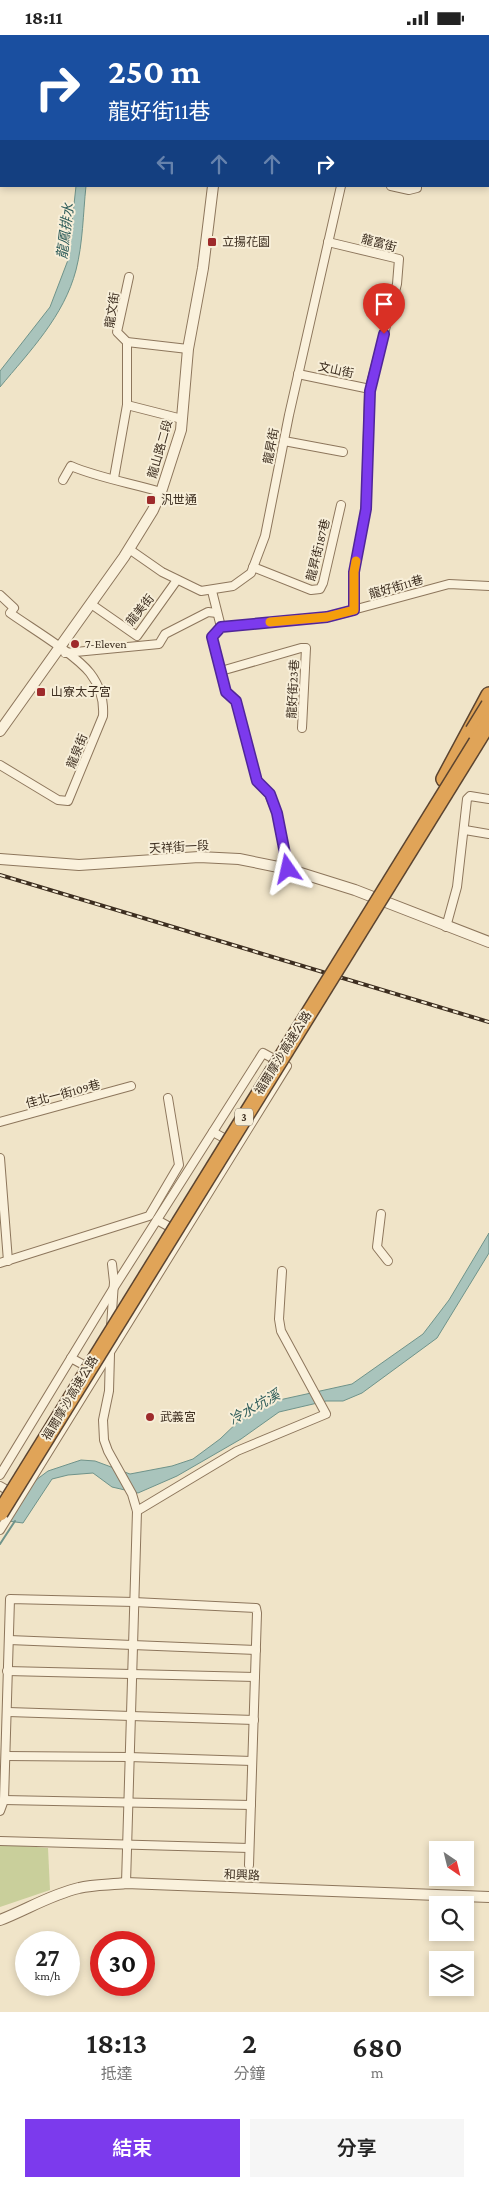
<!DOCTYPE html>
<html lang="zh-TW">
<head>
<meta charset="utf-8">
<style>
  body { margin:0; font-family:"Crimson Pro","Noto Sans TC",serif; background:#f6f6f6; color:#222; height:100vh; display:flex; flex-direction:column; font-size:19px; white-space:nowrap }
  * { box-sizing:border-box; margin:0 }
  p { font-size:16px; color:#767676 }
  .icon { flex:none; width:28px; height:28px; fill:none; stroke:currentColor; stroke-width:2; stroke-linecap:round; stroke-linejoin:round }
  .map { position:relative; height:1977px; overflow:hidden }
  .drawer { display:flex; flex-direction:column; background:#fff; flex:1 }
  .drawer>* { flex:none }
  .top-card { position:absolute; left:0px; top:0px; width:490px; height:152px; box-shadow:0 2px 8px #0003; background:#1a4fa0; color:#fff; overflow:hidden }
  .needle { width:32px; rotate:145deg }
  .fabs { position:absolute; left:429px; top:1806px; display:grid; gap:10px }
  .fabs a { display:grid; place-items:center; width:45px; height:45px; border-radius:0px; background:#fff; box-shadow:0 2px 8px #0003; font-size:25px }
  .speed { position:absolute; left:15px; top:1896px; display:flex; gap:10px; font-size:25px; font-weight:700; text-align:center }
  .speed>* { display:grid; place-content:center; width:65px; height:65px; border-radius:50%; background:#fff; box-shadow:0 2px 8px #0003; line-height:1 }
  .speed small { font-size:12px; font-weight:400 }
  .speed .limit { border:8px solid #d22; background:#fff; color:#111 }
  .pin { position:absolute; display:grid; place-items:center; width:42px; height:42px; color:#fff; margin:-51px -21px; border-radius:50% 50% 50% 0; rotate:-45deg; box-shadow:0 0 5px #0007 }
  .pin .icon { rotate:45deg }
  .me { position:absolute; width:55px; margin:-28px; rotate:349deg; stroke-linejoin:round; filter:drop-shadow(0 0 4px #0008) }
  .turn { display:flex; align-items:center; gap:18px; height:105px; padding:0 25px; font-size:22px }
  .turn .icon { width:65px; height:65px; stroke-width:2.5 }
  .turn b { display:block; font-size:35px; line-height:42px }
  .lanes { display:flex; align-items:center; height:48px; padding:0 25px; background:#0003; justify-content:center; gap:25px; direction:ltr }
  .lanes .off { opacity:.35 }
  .eta { display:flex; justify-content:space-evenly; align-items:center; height:85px; text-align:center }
  .eta b { font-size:30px; font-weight:600; line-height:35px }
  .action { display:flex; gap:10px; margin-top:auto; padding:10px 25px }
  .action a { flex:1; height:58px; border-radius:0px; background:#7c3aed; color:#fff; font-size:20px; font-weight:600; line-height:58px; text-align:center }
  .action a+a { background:#f6f6f6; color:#222 }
  .status { display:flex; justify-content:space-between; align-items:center; height:35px; padding:0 25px; background:#fff; direction:ltr }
  .status svg { height:14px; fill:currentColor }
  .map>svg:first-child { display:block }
</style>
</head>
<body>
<div class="status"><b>18:11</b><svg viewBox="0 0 49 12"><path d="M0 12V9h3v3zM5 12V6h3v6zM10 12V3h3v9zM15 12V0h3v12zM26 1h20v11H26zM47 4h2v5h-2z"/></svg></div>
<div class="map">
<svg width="489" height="1977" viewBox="0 0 489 1977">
  <rect width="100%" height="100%" fill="#f0e4c8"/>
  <path fill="#c9cf9b" d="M 0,1809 L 48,1813 L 50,1855 L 0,1872 Z"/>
  <g fill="#a9c4bc" stroke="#6f938a">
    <path d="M 76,151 L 86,151 C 83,179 83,208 76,235 C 64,281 30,316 0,352 L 0,336 L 50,272 L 68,225 Z"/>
    <path d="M 489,1198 L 489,1218 L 437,1303 L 362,1358 L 343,1366 L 326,1366 L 279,1377 L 241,1404 L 177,1441 L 138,1458 L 112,1452 L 93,1438 L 68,1440 L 52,1444 L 23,1488 L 8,1486 L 36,1445 L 48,1436 L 81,1425 L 95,1426 L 130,1439 L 172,1431 L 193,1424 L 220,1404 L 243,1382 L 261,1369 L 352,1349 L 423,1299 L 449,1265 Z"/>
  </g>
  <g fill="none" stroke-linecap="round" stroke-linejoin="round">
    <path stroke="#6f938a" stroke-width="2" d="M 0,1509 L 15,1486"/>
    <defs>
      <g id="minor">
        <path d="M 374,1 L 374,0"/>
        <path d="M 0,48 L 1,48"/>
        <path d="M 391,151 L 409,155 L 417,153 L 417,151"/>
        <path d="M 328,207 L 399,224 L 397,249 L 369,356 L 366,475 L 354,537 L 353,575"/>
        <path d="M 129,242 L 117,297 L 127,307 L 188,314"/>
        <path d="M 298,339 L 370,354"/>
        <path d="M 127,370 L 182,384"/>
        <path d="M 284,406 L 343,417"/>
        <path d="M 114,443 L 127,370 L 127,307"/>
        <path d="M 63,445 L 71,431 C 99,443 131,448 161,457"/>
        <path d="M 129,514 L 162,537 L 201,556 L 233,551 L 251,538 L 265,501 L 289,380 L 341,151"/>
        <path d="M 253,532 L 311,555 L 320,554 L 323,548 L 341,470"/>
        <path d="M 212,556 L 221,592 L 212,602 L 224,650 L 226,657 L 236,666 L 257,746 L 269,759 L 277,778 L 288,834"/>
        <path d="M 0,560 L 14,573 L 10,578 C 31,593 75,619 90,638 C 100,651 104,666 103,681 L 68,766 L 58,765 L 0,730"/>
        <path d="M 91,569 L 137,601 L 177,545"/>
        <path d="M 221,592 L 327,582 L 449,549 L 489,551"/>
        <path d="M 65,618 L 159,609 L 165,599 L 208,577 L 217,578"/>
        <path d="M 221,636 L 301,613 L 306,613 L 302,693"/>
        <path d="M 465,795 L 489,799"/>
        <path d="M 446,892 L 457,852 L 467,764 L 470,761 L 489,764"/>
        <path d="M 0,1087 L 131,1051"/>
        <path d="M 213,1097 L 231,1107"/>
        <path d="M 0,1123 L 8,1226"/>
        <path d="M 381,1179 L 377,1212 L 388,1226"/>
        <path d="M 157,1185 L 177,1196"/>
        <path d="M 0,1228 L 149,1181 L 179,1130 L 168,1063"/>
        <path d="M 111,1292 L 114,1247 L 112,1229"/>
        <path d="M 110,1319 L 109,1356 L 103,1385 L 104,1405 L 108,1416 L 132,1459 L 137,1476 L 126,1848"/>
        <path d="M 71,1323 L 91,1334"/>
        <path d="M 0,1440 L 113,1254 L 263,1018 L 287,1031 L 0,1495"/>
        <path d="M 0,1451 L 14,1459"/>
        <path d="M 137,1476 L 237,1416 L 326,1379 L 281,1296 L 279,1284 L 282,1236"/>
        <path d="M 9,1605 L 256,1615"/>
        <path d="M 7,1636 L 255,1642"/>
        <path d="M 8,1677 L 254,1685"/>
        <path d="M 6,1721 L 129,1722 L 252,1726"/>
        <path d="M 4,1765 L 251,1770"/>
        <path d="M 0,1776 L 4,1765 L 10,1564 L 134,1567 L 256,1573 L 257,1578 L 249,1830"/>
        <path d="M 0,1806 L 249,1813"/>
      </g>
      <g id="tertiary">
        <path d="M 225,1 L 225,0"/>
        <path d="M 0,696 L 124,522 L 153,475 L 161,457 L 181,395 L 188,314 L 203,233 L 213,151"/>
        <path d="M 0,824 L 79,830 L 199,822 L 239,824 L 288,834 L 355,855 L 489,907"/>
        <path d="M 0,1885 C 26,1875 52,1859 79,1853 C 94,1849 111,1850 126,1848 L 489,1862"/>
      </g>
      <path id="motorway" d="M 444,744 L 489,660"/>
    </defs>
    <use href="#minor" stroke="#8d765c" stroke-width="10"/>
    <use href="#tertiary" stroke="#8d765c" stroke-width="12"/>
    <use href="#motorway" stroke="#5b4430" stroke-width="18"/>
    <use href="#minor" stroke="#faf1dc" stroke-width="8"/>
    <use href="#tertiary" stroke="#faf1dc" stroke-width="10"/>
    <use href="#motorway" stroke="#e0a458" stroke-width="15"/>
    <defs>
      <path id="rail" d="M 0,840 L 489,987"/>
    </defs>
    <use href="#rail" stroke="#3d2e20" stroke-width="4"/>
    <use href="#rail" stroke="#f7eed8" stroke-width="2" stroke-dasharray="5.5" stroke-linecap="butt"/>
    <defs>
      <g id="motorway-bridge">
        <path d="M 473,696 L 489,670"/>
        <path d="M 0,1478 L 489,687"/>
      </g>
    </defs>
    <use href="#motorway-bridge" stroke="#5b4430" stroke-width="18" stroke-linecap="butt"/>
    <use href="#motorway-bridge" stroke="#e0a458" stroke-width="15"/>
  </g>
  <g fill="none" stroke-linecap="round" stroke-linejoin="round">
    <defs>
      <path id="route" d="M 288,834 L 277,778 L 270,759 L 257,746 L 236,666 L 226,657 L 212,602 L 221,592 L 327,582 L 354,575 L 354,537 L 366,474 L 370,356 L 384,299"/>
    </defs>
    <use href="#route" stroke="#51269a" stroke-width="12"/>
    <use href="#route" stroke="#7c3aed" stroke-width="9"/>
    <path stroke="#f59e0b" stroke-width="9" d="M 270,587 L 327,582 L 354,575 L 354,537 L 356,526"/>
  </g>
  <g fill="#9e2a2b" stroke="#f7eed8" stroke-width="2">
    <rect x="207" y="202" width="10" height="10" rx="2.5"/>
    <rect x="146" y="460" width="10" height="10" rx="2.5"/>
    <circle cx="75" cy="609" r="5"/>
    <rect x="36" y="652" width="10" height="10" rx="2.5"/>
    <circle cx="150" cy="1382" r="5"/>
  </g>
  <g text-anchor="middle" stroke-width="4" stroke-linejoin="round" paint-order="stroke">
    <rect fill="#f7eed8" stroke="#756857" stroke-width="1" x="235" y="1073.5" width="18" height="17" rx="4"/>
    <g font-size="11" font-weight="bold" fill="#3d2e20">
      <text x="244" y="1086">3</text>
    </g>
    <g font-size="12" fill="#3d2e20" stroke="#f7eed8" text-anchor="start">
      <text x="222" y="211">立揚花園</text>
      <text x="161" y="469">汎世通</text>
      <text x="85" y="613">7-Eleven</text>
      <text x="51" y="661">山寮太子宮</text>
      <text x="160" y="1386">武義宮</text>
    </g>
    <g font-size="12" fill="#3d2e20" stroke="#f7eed8">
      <text transform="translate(379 208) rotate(15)" y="4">龍富街</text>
      <text transform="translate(112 275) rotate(-81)" y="4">龍文街</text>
      <text transform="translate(336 335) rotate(12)" y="4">文山街</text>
      <text transform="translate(271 411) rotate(-79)" y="4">龍昇街</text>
      <text transform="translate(160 414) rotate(-74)" y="4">龍山路二段</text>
      <text transform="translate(318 515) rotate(-76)" y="4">龍昇街187巷</text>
      <text transform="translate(396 552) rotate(-16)" y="4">龍好街11巷</text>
      <text transform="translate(140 575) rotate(-51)" y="4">龍美街</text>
      <text transform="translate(293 654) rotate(-87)" y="4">龍好街23巷</text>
      <text transform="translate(77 716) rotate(-68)" y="4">龍泉街</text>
      <text transform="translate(179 812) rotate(-3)" y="4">天祥街一段</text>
      <text transform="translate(283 1018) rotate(-58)" y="4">福爾摩沙高速公路</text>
      <text transform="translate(63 1059) rotate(-15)" y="4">佳北一街109巷</text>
      <text transform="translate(70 1363) rotate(-59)" y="4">福爾摩沙高速公路</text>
      <text transform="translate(242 1840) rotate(2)" y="4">和興路</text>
    </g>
    <g font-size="14" font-style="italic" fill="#2f5d5a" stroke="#f7eed8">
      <text transform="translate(65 196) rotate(-83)" y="5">龍鳳排水</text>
      <text transform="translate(254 1372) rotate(-29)" y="5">冷水坑溪</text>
    </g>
  </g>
</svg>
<div class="fabs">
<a><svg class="needle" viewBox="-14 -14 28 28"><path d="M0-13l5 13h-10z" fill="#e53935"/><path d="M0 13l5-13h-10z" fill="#767676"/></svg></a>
<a><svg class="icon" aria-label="search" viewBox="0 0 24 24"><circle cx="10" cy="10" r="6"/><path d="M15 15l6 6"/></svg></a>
<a><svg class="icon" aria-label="layers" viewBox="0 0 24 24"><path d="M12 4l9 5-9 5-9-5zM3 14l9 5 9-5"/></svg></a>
</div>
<div class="speed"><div>27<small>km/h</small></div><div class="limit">30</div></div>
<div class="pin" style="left:384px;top:299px;background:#d93025"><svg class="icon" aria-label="arrive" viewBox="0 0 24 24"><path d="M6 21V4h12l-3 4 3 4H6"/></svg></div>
<svg class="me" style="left:288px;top:834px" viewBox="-20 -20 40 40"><path d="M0-17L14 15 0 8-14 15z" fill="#7c3aed" stroke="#fff" stroke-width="4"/></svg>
<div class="top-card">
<div class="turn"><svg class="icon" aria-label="right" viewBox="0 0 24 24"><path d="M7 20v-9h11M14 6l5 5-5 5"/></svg><div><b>250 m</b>龍好街11巷</div></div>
<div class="lanes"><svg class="icon off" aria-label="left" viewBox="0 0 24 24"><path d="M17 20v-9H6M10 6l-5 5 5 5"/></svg><svg class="icon off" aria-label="ahead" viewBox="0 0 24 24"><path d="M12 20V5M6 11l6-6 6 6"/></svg><svg class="icon off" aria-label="ahead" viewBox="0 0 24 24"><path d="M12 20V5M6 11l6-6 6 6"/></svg><svg class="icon" aria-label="right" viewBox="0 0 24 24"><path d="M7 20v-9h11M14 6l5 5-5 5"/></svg></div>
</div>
</div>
<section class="drawer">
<div class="eta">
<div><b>18:13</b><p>抵達</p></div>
<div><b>2</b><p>分鐘</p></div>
<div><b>680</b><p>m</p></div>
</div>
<div class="action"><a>結束</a><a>分享</a></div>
</section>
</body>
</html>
